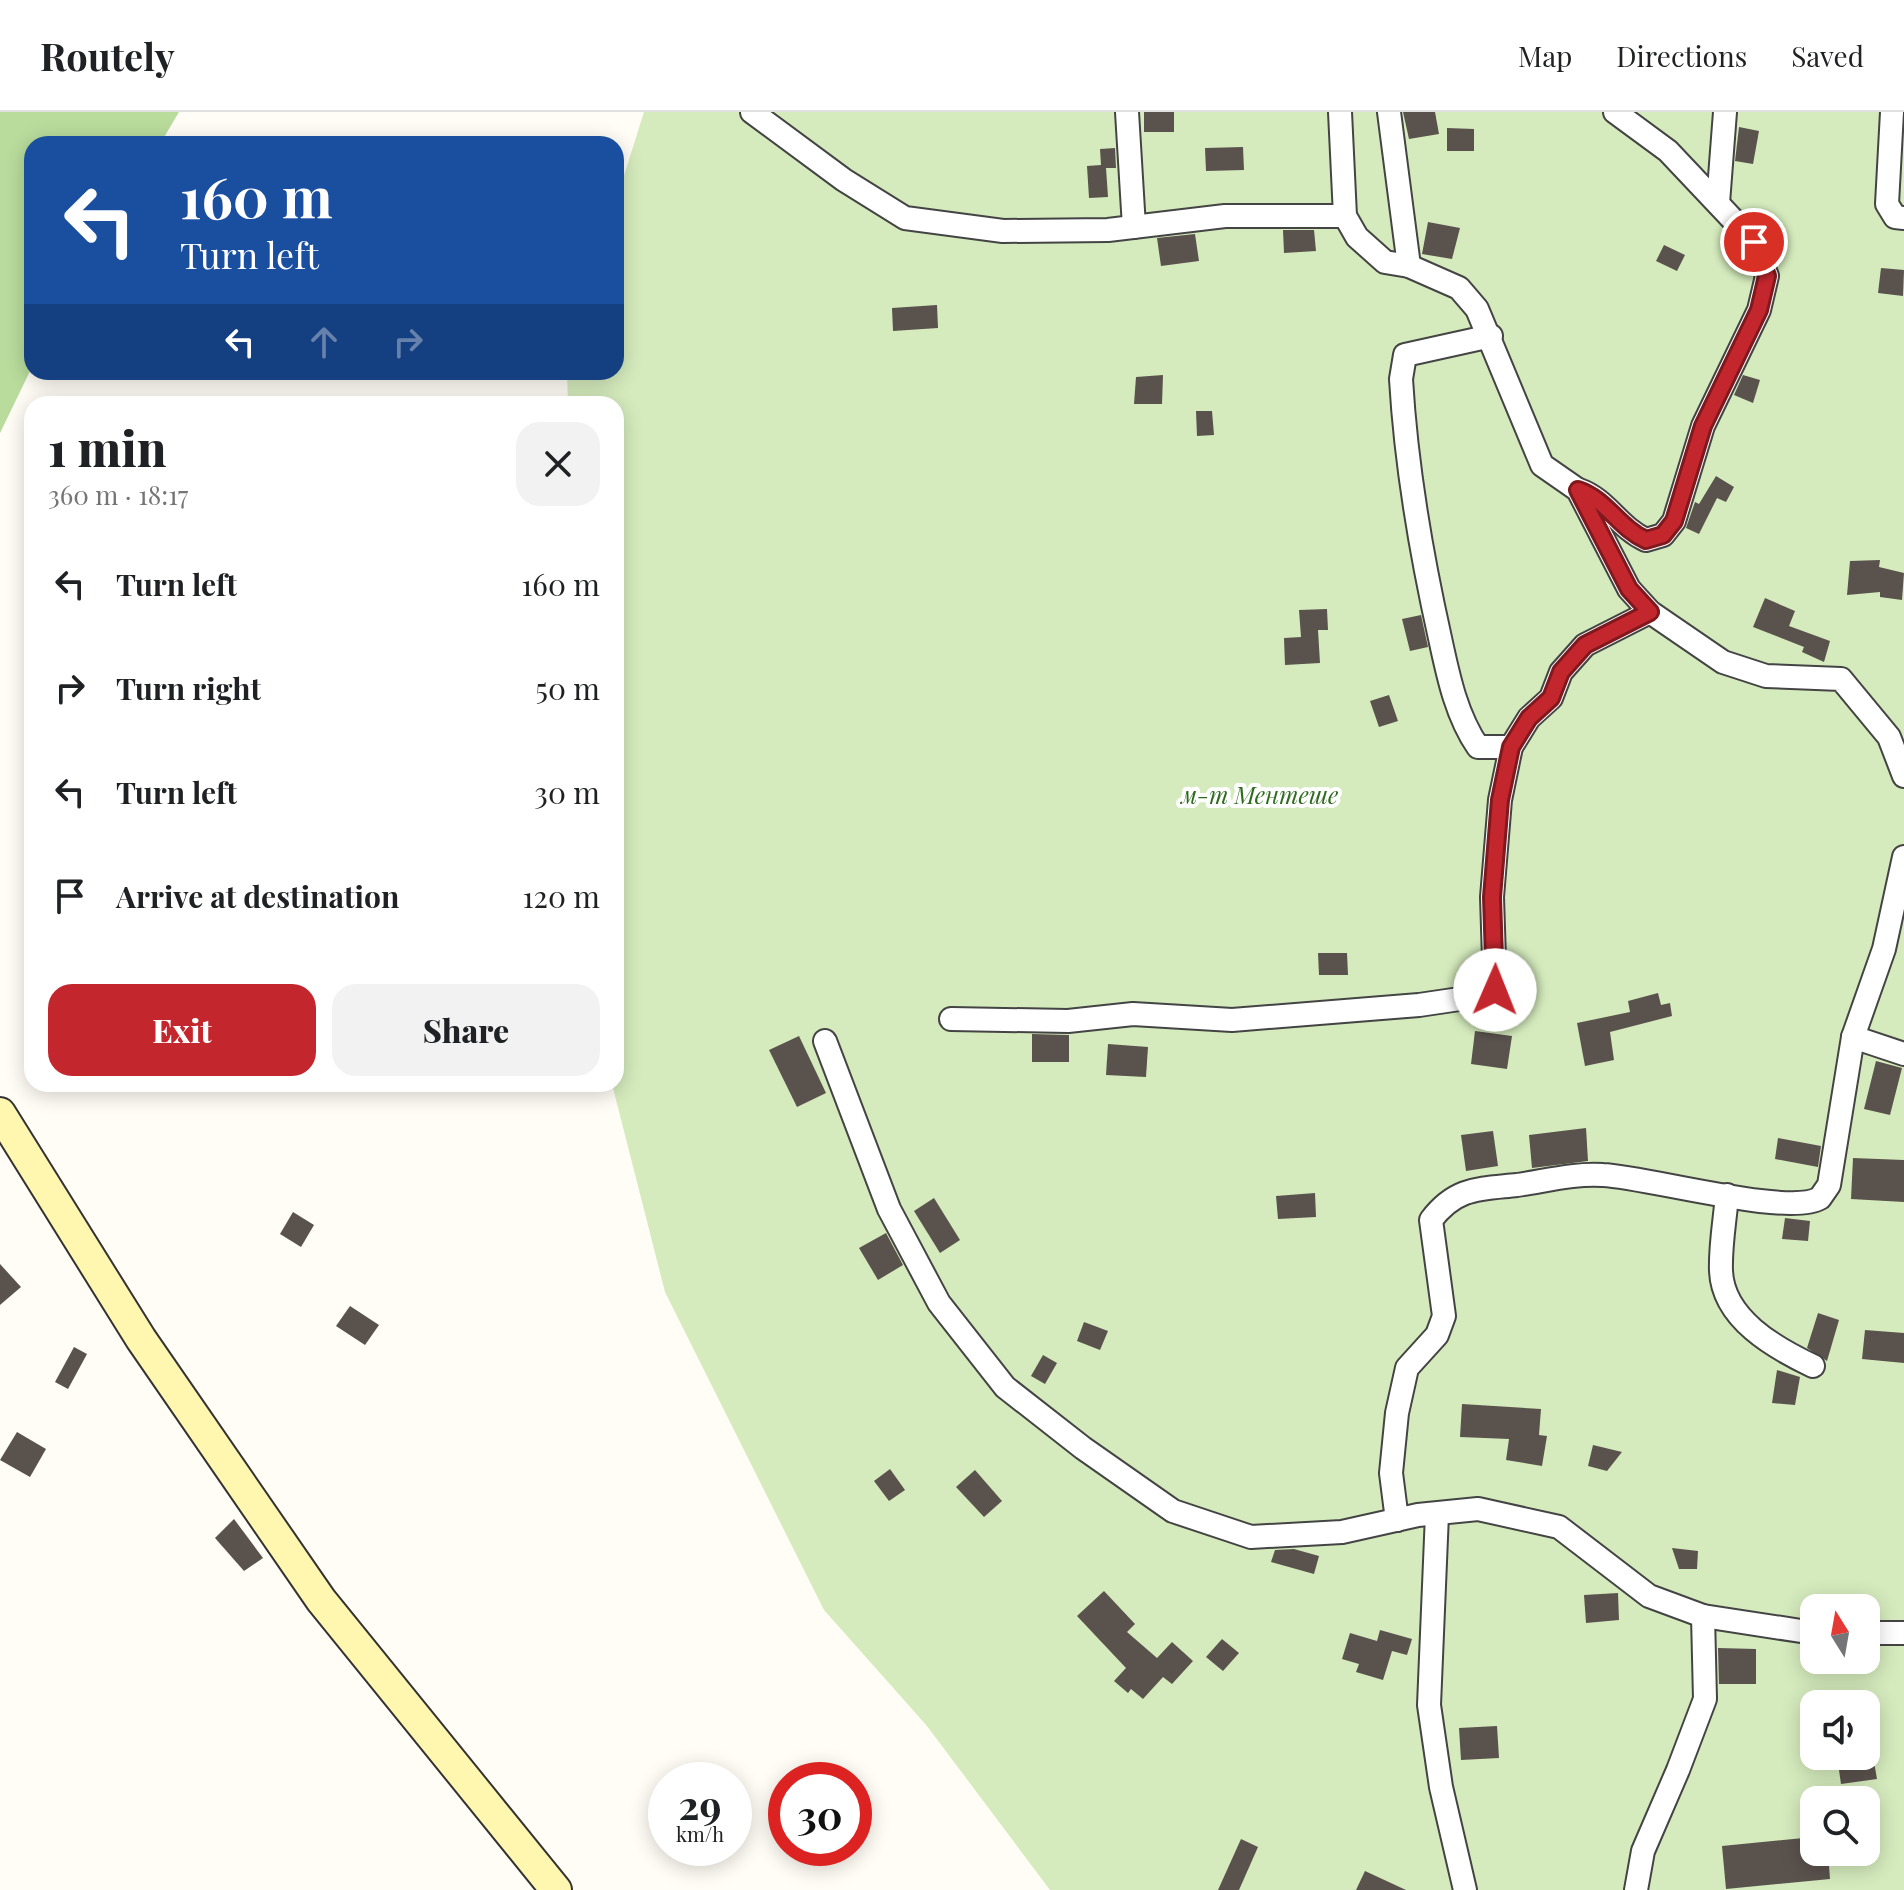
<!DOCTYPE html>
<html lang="en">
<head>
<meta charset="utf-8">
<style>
  body { margin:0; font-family:"Playfair Display",serif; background:#f2f2f2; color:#202124; height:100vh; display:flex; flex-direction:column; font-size:30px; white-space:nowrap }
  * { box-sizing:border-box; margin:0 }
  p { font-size:26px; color:#757577 }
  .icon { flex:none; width:44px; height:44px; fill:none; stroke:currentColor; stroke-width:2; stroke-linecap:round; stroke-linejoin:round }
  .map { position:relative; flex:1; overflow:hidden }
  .sheet { position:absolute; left:24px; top:284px; width:600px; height:696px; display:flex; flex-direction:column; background:#fff; border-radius:24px; box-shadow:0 4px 20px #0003 }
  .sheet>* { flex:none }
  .guide { position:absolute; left:24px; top:24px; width:600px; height:244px; border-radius:24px; box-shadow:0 4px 20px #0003; background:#1a4fa0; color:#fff; overflow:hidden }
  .needle { width:52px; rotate:349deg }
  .controls { position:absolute; left:1800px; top:1482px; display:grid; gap:16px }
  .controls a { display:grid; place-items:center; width:80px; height:80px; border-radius:16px; background:#fff; box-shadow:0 4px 20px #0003; font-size:40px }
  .speed { position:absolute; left:648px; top:1650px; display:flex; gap:16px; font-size:40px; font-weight:700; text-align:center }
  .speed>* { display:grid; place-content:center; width:104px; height:104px; border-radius:50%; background:#fff; box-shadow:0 4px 20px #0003; line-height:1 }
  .speed small { font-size:20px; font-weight:400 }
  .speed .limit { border:12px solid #d22; background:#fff; color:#111 }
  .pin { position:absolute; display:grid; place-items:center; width:68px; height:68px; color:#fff; margin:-34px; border:4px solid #fff; border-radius:50%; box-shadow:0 2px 8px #0007 }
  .me { position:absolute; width:88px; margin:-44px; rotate:1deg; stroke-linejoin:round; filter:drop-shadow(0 0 6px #0008) }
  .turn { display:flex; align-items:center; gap:28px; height:168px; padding:0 24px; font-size:36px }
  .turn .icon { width:104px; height:104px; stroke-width:2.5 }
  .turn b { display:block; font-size:56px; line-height:68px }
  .lanes { display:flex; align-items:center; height:76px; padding:0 24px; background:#0003; justify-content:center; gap:40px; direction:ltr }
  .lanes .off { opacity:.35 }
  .round { display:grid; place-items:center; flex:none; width:84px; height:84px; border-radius:24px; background:#f2f2f2 }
  .headline { display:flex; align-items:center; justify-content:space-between; height:136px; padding:0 24px }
  h1 { font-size:48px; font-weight:800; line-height:60px }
  .cta { display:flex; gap:16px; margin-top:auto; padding:16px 24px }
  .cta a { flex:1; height:92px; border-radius:24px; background:#c4262e; color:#fff; font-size:32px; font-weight:800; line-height:92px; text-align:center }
  .cta a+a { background:#f2f2f2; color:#202124 }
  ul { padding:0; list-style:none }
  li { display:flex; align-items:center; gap:24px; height:104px; padding:0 24px }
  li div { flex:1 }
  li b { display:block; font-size:30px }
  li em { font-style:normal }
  header { display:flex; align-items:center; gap:48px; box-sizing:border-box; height:112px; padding:0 40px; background:#fff; border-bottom:2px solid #e0e0e0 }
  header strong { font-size:38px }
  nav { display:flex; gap:44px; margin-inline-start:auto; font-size:28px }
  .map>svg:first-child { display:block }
</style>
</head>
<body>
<header>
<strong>Routely</strong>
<nav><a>Map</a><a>Directions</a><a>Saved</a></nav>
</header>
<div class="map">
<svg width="1904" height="1778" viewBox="0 0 1904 1778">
  <rect width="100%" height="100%" fill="#fffdf5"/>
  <path fill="#d5ebbd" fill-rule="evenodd" d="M 644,0 L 1904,0 L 1904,1778 L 1050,1778 L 927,1614 L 824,1498 L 665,1180 L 612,972 L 616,972 L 616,292 L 568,292 L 567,260 L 616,260 L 616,89 ZM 1814,1496 L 1866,1496 L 1866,1548 L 1814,1548 ZM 1814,1592 L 1866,1592 L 1866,1644 L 1814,1644 ZM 1814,1688 L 1866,1688 L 1866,1740 L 1814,1740 Z"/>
  <path fill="#b9dc9c" d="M 0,0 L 179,0 L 160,32 L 32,32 L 32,255 L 0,321 Z"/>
  <g fill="#5a524d">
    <rect x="1144" y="0" width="30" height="20"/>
    <path d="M 1403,0 L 1435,0 L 1439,22 L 1409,27 Z"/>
    <path d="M 1739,15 L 1759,19 L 1753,52 L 1735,49 Z"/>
    <path d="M 1447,16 L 1474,17 L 1474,39 L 1447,39 Z"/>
    <path d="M 1243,35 L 1244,58 L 1206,59 L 1205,36 Z"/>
    <path d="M 1115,36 L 1116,56 L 1106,56 L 1108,85 L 1089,86 L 1087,54 L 1101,53 L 1100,37 Z"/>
    <path d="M 1428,110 L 1460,116 L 1452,147 L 1422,142 Z"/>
    <path d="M 1283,118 L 1314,118 L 1316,139 L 1284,141 Z"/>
    <path d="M 1195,122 L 1199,149 L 1161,154 L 1157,126 Z"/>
    <path d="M 1664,133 L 1685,143 L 1677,159 L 1656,149 Z"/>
    <path d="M 1881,156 L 1904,158 L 1903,184 L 1878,181 Z"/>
    <path d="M 937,193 L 938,216 L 893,219 L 892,196 Z"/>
    <path d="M 1163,263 L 1162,292 L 1134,292 L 1136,265 Z"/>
    <path d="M 1743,263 L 1760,268 L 1753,291 L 1734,283 Z"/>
    <path d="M 1196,299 L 1212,299 L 1214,323 L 1197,324 Z"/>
    <path d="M 1716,364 L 1734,375 L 1726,390 L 1717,386 L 1699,422 L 1686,416 L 1695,390 L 1699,392 Z"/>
    <path d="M 1880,448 L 1879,455 L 1904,461 L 1902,488 L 1880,485 L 1880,480 L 1847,483 L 1850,449 Z"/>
    <path d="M 1765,486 L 1795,499 L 1789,514 L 1830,529 L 1824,550 L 1802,540 L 1804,535 L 1753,515 Z"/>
    <path d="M 1327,497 L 1328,518 L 1318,518 L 1320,551 L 1285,553 L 1284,526 L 1301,525 L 1299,498 Z"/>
    <path d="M 1421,503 L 1428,535 L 1410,539 L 1402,507 Z"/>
    <path d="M 1389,583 L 1398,609 L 1379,615 L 1370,589 Z"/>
    <path d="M 1318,841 L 1347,841 L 1348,863 L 1319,863 Z"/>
    <path d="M 1658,881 L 1661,893 L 1670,891 L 1672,904 L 1610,920 L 1614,948 L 1585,954 L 1577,911 L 1630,900 L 1628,889 Z"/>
    <path d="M 1475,919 L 1512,924 L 1507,957 L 1471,952 Z"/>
    <path d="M 1032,922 L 1069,923 L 1069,950 L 1032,950 Z"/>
    <path d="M 799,924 L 826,981 L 797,995 L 769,938 Z"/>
    <path d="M 1108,932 L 1148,935 L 1146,965 L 1106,963 Z"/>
    <path d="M 1876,949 L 1902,956 L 1890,1003 L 1864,997 Z"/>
    <path d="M 1586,1016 L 1588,1049 L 1532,1056 L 1529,1023 Z"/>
    <path d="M 1493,1019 L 1498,1054 L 1466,1059 L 1461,1023 Z"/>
    <path d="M 1778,1026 L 1821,1034 L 1818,1055 L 1775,1047 Z"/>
    <path d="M 1853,1046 L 1904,1048 L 1904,1090 L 1851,1087 Z"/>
    <path d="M 1315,1081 L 1316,1105 L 1278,1107 L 1276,1084 Z"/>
    <path d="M 934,1086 L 960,1128 L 940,1141 L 914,1099 Z"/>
    <path d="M 293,1100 L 314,1113 L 301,1135 L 280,1122 Z"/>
    <path d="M 1785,1106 L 1810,1109 L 1808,1129 L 1782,1127 Z"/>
    <path d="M 886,1121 L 903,1153 L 878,1168 L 859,1136 Z"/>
    <path d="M 0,1152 L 21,1175 L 0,1193 Z"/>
    <path d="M 350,1194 L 379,1213 L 365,1233 L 336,1214 Z"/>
    <path d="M 1818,1201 L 1839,1208 L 1827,1249 L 1807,1236 Z"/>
    <path d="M 1084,1210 L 1108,1219 L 1100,1238 L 1077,1229 Z"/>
    <path d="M 1865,1218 L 1904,1221 L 1904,1251 L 1862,1247 Z"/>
    <path d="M 74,1235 L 87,1242 L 68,1277 L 55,1270 Z"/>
    <path d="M 1043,1243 L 1057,1251 L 1045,1272 L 1031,1264 Z"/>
    <path d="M 1777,1258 L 1800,1265 L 1795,1293 L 1772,1291 Z"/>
    <path d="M 1462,1292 L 1541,1297 L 1539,1323 L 1547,1324 L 1542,1354 L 1506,1348 L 1509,1327 L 1460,1325 Z"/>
    <path d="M 17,1320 L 46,1337 L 30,1365 L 0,1348 Z"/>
    <path d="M 1593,1333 L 1622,1340 L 1607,1359 L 1588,1354 Z"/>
    <path d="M 890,1357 L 905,1378 L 889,1389 L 874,1369 Z"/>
    <path d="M 975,1358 L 1002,1389 L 984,1405 L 956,1375 Z"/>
    <path d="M 234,1407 L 263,1446 L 244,1459 L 215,1426 Z"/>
    <path d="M 1672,1436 L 1698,1439 L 1697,1457 L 1679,1457 Z"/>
    <path d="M 1294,1437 L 1319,1444 L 1314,1462 L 1271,1450 L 1275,1438 Z"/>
    <path d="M 1104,1479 L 1135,1512 L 1127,1520 L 1157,1546 L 1172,1530 L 1193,1549 L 1172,1572 L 1163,1565 L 1143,1587 L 1131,1577 L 1128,1581 L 1114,1569 L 1126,1556 L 1077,1504 Z"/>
    <path d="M 1618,1481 L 1619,1508 L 1586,1511 L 1584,1483 Z"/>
    <path d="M 1380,1518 L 1412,1527 L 1407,1543 L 1392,1539 L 1383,1568 L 1356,1560 L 1359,1552 L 1342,1547 L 1350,1521 L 1377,1529 Z"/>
    <path d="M 1222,1527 L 1239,1541 L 1223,1559 L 1206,1545 Z"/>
    <path d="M 1718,1536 L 1756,1537 L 1756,1572 L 1719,1572 Z"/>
    <path d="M 1497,1614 L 1499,1646 L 1461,1648 L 1459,1616 Z"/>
    <path d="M 1837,1644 L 1873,1644 L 1877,1667 L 1841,1672 Z"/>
    <path d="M 1814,1725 L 1814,1740 L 1828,1740 L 1830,1767 L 1726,1777 L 1722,1734 Z"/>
    <path d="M 1241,1727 L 1258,1735 L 1239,1778 L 1218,1778 Z"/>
    <path d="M 1365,1759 L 1406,1778 L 1356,1778 Z"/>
  </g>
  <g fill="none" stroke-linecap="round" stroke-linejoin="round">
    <defs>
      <g id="minor">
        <path d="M 752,0 L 844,68 L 905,106 L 1003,119 L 1108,118 L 1225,104 L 1345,104"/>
        <path d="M 1127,0 L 1134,115"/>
        <path d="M 1340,0 L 1345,104 L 1357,125 L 1385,150 L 1409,154 L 1459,176 L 1477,197 L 1542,353 L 1578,378 L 1629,477 L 1650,500 L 1723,550 L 1766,564 L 1841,567 L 1889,625 L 1904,664"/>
        <path d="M 1389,0 L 1409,154"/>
        <path d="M 1892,0 L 1887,92 L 1895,105 L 1904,106"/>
        <path d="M 1718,91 L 1725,0"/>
        <path d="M 1491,224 L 1405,243 L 1401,267 C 1406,353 1421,441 1440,526 C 1448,563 1456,603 1478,635 L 1511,635"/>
        <path d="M 1579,378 C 1606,387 1619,416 1646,428 L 1663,423 L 1674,409 L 1703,314 L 1759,198 L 1767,164 L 1754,130 L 1668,39 L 1615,0"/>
        <path d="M 951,907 L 1068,909 L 1133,902 L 1232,908 L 1419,893 L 1480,884 L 1495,878 L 1492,785 L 1500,688 L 1511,635 L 1529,606 L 1551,586 L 1561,560 L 1585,533 L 1650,500"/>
        <path d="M 1853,925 L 1904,942"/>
        <path d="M 825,929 L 889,1097 L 939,1191 L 1005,1275 L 1083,1336 L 1173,1399 L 1251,1425 L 1342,1420 L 1418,1403 L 1478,1397 L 1559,1415 L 1649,1484 L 1703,1504 L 1814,1521"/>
        <path d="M 1727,1083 C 1725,1108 1720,1134 1721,1159 C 1723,1207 1775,1236 1813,1254"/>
        <path d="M 1437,1402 L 1429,1593 L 1441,1675 L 1465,1778"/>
        <path d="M 1397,1408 L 1391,1361 L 1397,1301 L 1407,1256 L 1437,1223 L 1444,1204 L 1431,1108 C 1456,1075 1479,1077 1517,1073 C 1545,1069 1575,1061 1603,1063 C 1647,1065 1789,1105 1820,1086 L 1829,1073 L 1853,925 L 1884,837 L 1904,745"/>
        <path d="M 1866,1521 L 1904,1521"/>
        <path d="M 1636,1778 L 1643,1739 L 1678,1658 L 1705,1587 L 1703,1504"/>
      </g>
      <path id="secondary" d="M 0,1001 L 141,1227 L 321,1488 L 556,1778"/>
    </defs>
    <use href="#minor" stroke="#444" stroke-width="26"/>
    <use href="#secondary" stroke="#333" stroke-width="34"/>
    <use href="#minor" stroke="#fff" stroke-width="22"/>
    <use href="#secondary" stroke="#fff6b0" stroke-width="30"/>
  </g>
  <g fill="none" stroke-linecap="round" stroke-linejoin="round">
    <defs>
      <path id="route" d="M 1495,878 L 1492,785 L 1500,688 L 1511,635 L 1529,606 L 1551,586 L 1561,560 L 1585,533 L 1650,500 L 1629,477 L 1578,378 C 1606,387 1619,416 1646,428 L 1663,423 L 1674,409 L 1703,314 L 1759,198 L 1767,164 L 1754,130"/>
    </defs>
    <use href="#route" stroke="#7f191e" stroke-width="20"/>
    <use href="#route" stroke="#c4262e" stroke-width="14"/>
  </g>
  <g text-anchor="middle" stroke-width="8" stroke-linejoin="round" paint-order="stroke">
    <g font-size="24" font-style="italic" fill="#2f6b1f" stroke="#fff">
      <text x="1260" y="692">м-т Ментeше</text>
    </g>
  </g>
</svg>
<div class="controls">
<a><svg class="needle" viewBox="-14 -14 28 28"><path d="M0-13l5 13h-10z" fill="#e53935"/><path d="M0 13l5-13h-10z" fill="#757577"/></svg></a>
<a><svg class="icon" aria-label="sound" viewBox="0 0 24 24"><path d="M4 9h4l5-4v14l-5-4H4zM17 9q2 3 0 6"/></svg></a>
<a><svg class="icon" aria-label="search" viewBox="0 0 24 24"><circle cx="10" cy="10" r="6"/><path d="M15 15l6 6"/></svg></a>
</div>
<div class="speed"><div>29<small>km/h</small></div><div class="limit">30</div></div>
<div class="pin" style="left:1754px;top:130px;background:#d93025"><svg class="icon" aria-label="arrive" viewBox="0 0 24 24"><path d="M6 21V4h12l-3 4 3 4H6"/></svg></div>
<svg class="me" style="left:1495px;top:878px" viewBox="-20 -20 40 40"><circle r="19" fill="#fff"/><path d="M0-13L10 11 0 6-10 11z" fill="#c4262e"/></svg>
<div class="guide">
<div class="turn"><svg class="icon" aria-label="left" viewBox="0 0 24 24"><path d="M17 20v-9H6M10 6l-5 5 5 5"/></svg><div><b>160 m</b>Turn left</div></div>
<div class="lanes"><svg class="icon" aria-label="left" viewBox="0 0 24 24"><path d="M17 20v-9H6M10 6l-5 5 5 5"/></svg><svg class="icon off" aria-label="ahead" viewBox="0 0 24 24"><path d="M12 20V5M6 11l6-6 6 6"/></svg><svg class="icon off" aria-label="right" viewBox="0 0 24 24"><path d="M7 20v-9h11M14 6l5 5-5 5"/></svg></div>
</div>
<section class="sheet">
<div class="headline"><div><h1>1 min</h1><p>360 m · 18:17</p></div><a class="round"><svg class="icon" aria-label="close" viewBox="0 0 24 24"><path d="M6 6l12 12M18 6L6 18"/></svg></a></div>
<ul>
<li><svg class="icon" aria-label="left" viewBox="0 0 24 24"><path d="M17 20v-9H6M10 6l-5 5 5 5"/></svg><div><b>Turn left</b></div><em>160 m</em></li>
<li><svg class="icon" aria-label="right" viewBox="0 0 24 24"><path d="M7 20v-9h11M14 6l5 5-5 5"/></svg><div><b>Turn right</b></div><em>50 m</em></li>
<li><svg class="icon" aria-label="left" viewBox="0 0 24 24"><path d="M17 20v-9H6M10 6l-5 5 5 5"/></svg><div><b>Turn left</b></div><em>30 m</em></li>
<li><svg class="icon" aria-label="arrive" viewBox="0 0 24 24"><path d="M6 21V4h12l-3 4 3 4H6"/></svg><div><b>Arrive at destination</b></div><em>120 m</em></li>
</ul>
<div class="cta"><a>Exit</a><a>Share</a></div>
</section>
</div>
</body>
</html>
